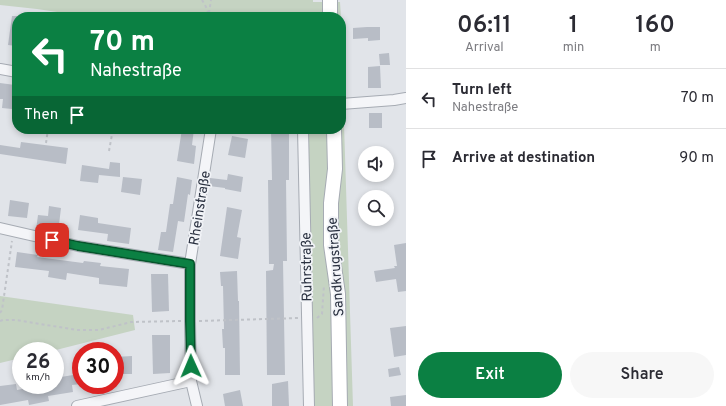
<!DOCTYPE html>
<html lang="en">
<head>
<meta charset="utf-8">
<style>
  body { margin:0; font-family:Overpass,sans-serif; background:#f7f7f7; color:#2b2b33; height:100vh; display:flex; flex-direction:column; font-size:15px; white-space:nowrap }
  * { box-sizing:border-box; margin:0 }
  p { font-size:13px; color:#7c7c81 }
  .icon { flex:none; width:22px; height:22px; fill:none; stroke:currentColor; stroke-width:2; stroke-linecap:round; stroke-linejoin:round }
  .map { position:relative; flex:1; overflow:hidden }
  .details { display:flex; flex-direction:column; background:#fff; width:320px }
  .details>* { flex:none }
  .banner { position:absolute; left:12px; top:12px; width:334px; height:122px; border-radius:16px; box-shadow:0 2px 6px #0003; background:#0b8043; color:#fff; overflow:hidden }
  .tools { position:absolute; left:358px; top:146px; display:grid; gap:8px }
  .tools a { display:grid; place-items:center; width:36px; height:36px; border-radius:50%; background:#fff; box-shadow:0 2px 6px #0003; font-size:20px }
  .speed { position:absolute; left:12px; top:342px; display:flex; gap:8px; font-size:20px; font-weight:700; text-align:center }
  .speed>* { display:grid; place-content:center; width:52px; height:52px; border-radius:50%; background:#fff; box-shadow:0 2px 6px #0003; line-height:1 }
  .speed small { font-size:10px; font-weight:400 }
  .speed .limit { border:6px solid #d22; background:#fff; color:#111 }
  .pin { position:absolute; display:grid; place-items:center; width:34px; height:34px; color:#fff; margin:-17px; border-radius:8px; box-shadow:0 2px 6px #0006 }
  .me { position:absolute; width:44px; margin:-22px; rotate:359deg; stroke-linejoin:round; filter:drop-shadow(0 0 3px #0008) }
  .turn { display:flex; align-items:center; gap:14px; height:84px; padding:0 12px; font-size:18px }
  .turn .icon { width:52px; height:52px; stroke-width:2.5 }
  .turn b { display:block; font-size:28px; line-height:34px }
  .then { display:flex; align-items:center; height:38px; padding:0 12px; background:#0003; gap:8px; font-size:15px }
  .eta { display:flex; justify-content:space-evenly; align-items:center; height:68px; text-align:center }
  .eta b { font-size:24px; font-weight:600; line-height:28px }
  .button { display:flex; gap:8px; margin-top:auto; padding:8px 12px }
  .button a { flex:1; height:46px; border-radius:24px; background:#0b8043; color:#fff; font-size:16px; font-weight:600; line-height:46px; text-align:center }
  .button a+a { background:#f7f7f7; color:#2b2b33 }
  ul { padding:0; list-style:none }
  li { display:flex; align-items:center; gap:12px; height:60px; padding:0 12px; border-top:1px solid #e1e1e2 }
  li div { flex:1 }
  li b { display:block; font-size:15px }
  li em { font-style:normal }
  main { display:flex; flex:1; min-height:0 }
  .map>svg:first-child { display:block }
</style>
</head>
<body>
<main>
<div class="map">
<svg width="406" height="406" viewBox="0 0 406 406">
  <rect width="100%" height="100%" fill="#e1e4e9"/>
  <g fill="#c5d3c2">
    <path d="M 0,0 L 313,0 L 313,2 L 340,2 L 341,17 L 91,17 L 37,9 L 0,5 Z"/>
    <path d="M 341,30 L 353,406 L 304,406 L 298,129 L 341,129 Z"/>
    <path d="M 0,296 L 133,315 L 135,330 L 52,351 L 21,351 L 21,358 L 0,363 Z"/>
  </g>
  <g fill="#b8bdc6">
    <path d="M 12,16 L 17,16 L 17,46 L 8,45 Z"/>
    <path d="M 367,27 L 380,27 L 380,40 L 368,41 L 368,38 L 353,39 L 353,28 Z"/>
    <path d="M 389,53 L 390,65 L 380,65 L 379,54 Z"/>
    <path d="M 380,66 L 381,88 L 368,88 L 368,67 Z"/>
    <path d="M 0,83 L 15,85 L 12,109 L 2,108 L 3,99 L 0,99 Z"/>
    <rect x="369" y="113" width="13" height="15"/>
    <path d="M 182,129 L 194,129 L 192,145 L 196,146 L 194,164 L 177,161 Z"/>
    <path d="M 271,129 L 289,129 L 289,180 L 286,180 L 287,261 L 283,261 L 285,375 L 267,375 L 266,271 L 273,270 L 274,264 L 269,264 L 268,180 L 272,180 Z"/>
    <path d="M 232,136 L 248,139 L 245,158 L 228,155 Z"/>
    <path d="M 21,142 L 68,148 L 66,164 L 0,154 L 0,145 L 20,148 Z"/>
    <path d="M 110,162 L 120,163 L 120,177 L 99,175 L 98,183 L 80,181 L 82,165 L 109,169 Z"/>
    <path d="M 228,174 L 243,177 L 241,192 L 225,189 L 225,188 L 209,186 L 210,178 L 227,180 Z"/>
    <path d="M 123,177 L 142,179 L 140,195 L 121,192 Z"/>
    <path d="M 177,177 L 192,180 L 190,195 L 188,194 L 184,222 L 178,221 L 173,252 L 158,250 L 161,232 L 166,232 L 170,204 L 173,204 Z"/>
    <path d="M 10,200 L 29,203 L 27,218 L 8,216 Z"/>
    <path d="M 49,206 L 61,208 L 58,233 L 36,230 L 38,215 L 48,216 Z"/>
    <path d="M 227,207 L 242,210 L 237,237 L 241,238 L 238,259 L 220,256 Z"/>
    <path d="M 80,215 L 98,218 L 98,223 L 131,228 L 129,244 L 107,241 L 108,234 L 78,230 Z"/>
    <path d="M 406,243 L 406,291 L 398,292 L 396,279 L 376,282 L 374,271 L 395,268 L 394,266 L 397,266 L 394,245 Z"/>
    <path d="M 17,252 L 38,255 L 37,257 L 83,263 L 84,261 L 101,263 L 100,266 L 129,269 L 127,287 L 99,284 L 99,278 L 67,273 L 66,280 L 48,277 L 49,271 L 15,267 Z"/>
    <path d="M 237,271 L 238,301 L 239,301 L 240,375 L 225,375 L 225,348 L 223,348 L 222,329 L 224,329 L 223,286 L 221,286 L 220,272 Z"/>
    <path d="M 151,274 L 168,274 L 169,311 L 152,312 Z"/>
    <path d="M 406,326 L 406,355 L 394,357 L 390,328 Z"/>
    <path d="M 152,335 L 170,335 L 170,373 L 153,374 Z"/>
    <path d="M 132,356 L 132,374 L 116,374 L 115,357 Z"/>
    <path d="M 399,367 L 401,375 L 389,377 L 388,369 Z"/>
    <path d="M 79,374 L 81,384 L 72,385 L 73,392 L 48,396 L 49,401 L 29,405 L 28,400 L 0,405 L 0,386 L 16,384 L 17,390 L 43,385 L 55,385 L 55,378 Z"/>
    <path d="M 288,381 L 289,406 L 272,406 L 272,384 Z"/>
    <path d="M 240,390 L 243,406 L 225,406 L 223,394 Z"/>
    <path d="M 406,395 L 406,406 L 391,406 L 390,397 Z"/>
  </g>
  <g fill="none" stroke-linecap="round" stroke-linejoin="round">
    <defs>
      <g id="street">
        <path d="M 0,69 L 17,72"/>
        <path d="M 341,104 L 394,100 L 406,98"/>
        <path d="M 303,129 L 309,406"/>
        <path d="M 0,228 L 78,246 L 190,264"/>
        <path d="M 77,406 L 191,381"/>
        <path d="M 197,406 L 191,381 L 190,321 L 190,264 L 211,129"/>
      </g>
      <g id="secondary">
        <path d="M 330,0 L 330,17"/>
        <path d="M 334,129 L 335,169 L 331,203 L 331,245 L 338,294 L 340,406"/>
      </g>
    </defs>
    <use href="#street" stroke="#a6abb3" stroke-width="12"/>
    <use href="#secondary" stroke="#a6abb3" stroke-width="16"/>
    <g stroke="#bfc2c8" stroke-width="2" stroke-dasharray="3 3" stroke-linecap="butt">
      <path d="M 202,0 C 205,5 209,11 208,17"/>
      <path d="M 209,13 L 211,0"/>
      <path d="M 46,143 L 48,129"/>
      <path d="M 109,151 L 113,129"/>
      <path d="M 0,313 L 2,310 L 12,241"/>
      <path d="M 317,318 L 322,314 L 324,285"/>
      <path d="M 0,321 L 3,320 L 16,320 L 77,330 L 99,330 L 131,322 L 181,321"/>
      <path d="M 199,321 L 299,318"/>
    </g>
    <use href="#street" stroke="#f4f5f8" stroke-width="10"/>
    <use href="#secondary" stroke="#fff" stroke-width="14"/>
  </g>
  <g fill="none" stroke-linecap="round" stroke-linejoin="round">
    <defs>
      <path id="route" d="M 52,240 L 78,246 L 190,264 L 190,321 L 191,366"/>
    </defs>
    <use href="#route" stroke="#07532c" stroke-width="10"/>
    <use href="#route" stroke="#0b8043" stroke-width="7"/>
  </g>
  <g text-anchor="middle" stroke-width="3.5" stroke-linejoin="round" paint-order="stroke">
    <g font-size="14" fill="#2a3140" stroke="#f1f3f7">
      <text transform="translate(199 208) rotate(-81)" y="5">Rheinstraße</text>
      <text transform="translate(306 267) rotate(-91)" y="5">Ruhrstraße</text>
      <text transform="translate(335 267) rotate(-94)" y="5">Sandkrugstraße</text>
    </g>
  </g>
</svg>
<div class="tools">
<a><svg class="icon" aria-label="sound" viewBox="0 0 24 24"><path d="M4 9h4l5-4v14l-5-4H4zM17 9q2 3 0 6"/></svg></a>
<a><svg class="icon" aria-label="search" viewBox="0 0 24 24"><circle cx="10" cy="10" r="6"/><path d="M15 15l6 6"/></svg></a>
</div>
<div class="speed"><div>26<small>km/h</small></div><div class="limit">30</div></div>
<div class="pin" style="left:52px;top:240px;background:#d93025"><svg class="icon" aria-label="arrive" viewBox="0 0 24 24"><path d="M6 21V4h12l-3 4 3 4H6"/></svg></div>
<svg class="me" style="left:191px;top:366px" viewBox="-20 -20 40 40"><path d="M0-17L14 15 0 8-14 15z" fill="#0b8043" stroke="#fff" stroke-width="4"/></svg>
<div class="banner">
<div class="turn"><svg class="icon" aria-label="left" viewBox="0 0 24 24"><path d="M17 20v-9H6M10 6l-5 5 5 5"/></svg><div><b>70 m</b>Nahestraße</div></div>
<div class="then">Then<svg class="icon" aria-label="arrive" viewBox="0 0 24 24"><path d="M6 21V4h12l-3 4 3 4H6"/></svg></div>
</div>
</div>
<section class="details">
<div class="eta">
<div><b>06:11</b><p>Arrival</p></div>
<div><b>1</b><p>min</p></div>
<div><b>160</b><p>m</p></div>
</div>
<ul>
<li><svg class="icon" aria-label="left" viewBox="0 0 24 24"><path d="M17 20v-9H6M10 6l-5 5 5 5"/></svg><div><b>Turn left</b><p>Nahestraße</p></div><em>70 m</em></li>
<li><svg class="icon" aria-label="arrive" viewBox="0 0 24 24"><path d="M6 21V4h12l-3 4 3 4H6"/></svg><div><b>Arrive at destination</b></div><em>90 m</em></li>
</ul>
<div class="button"><a>Exit</a><a>Share</a></div>
</section>
</main>
</body>
</html>
